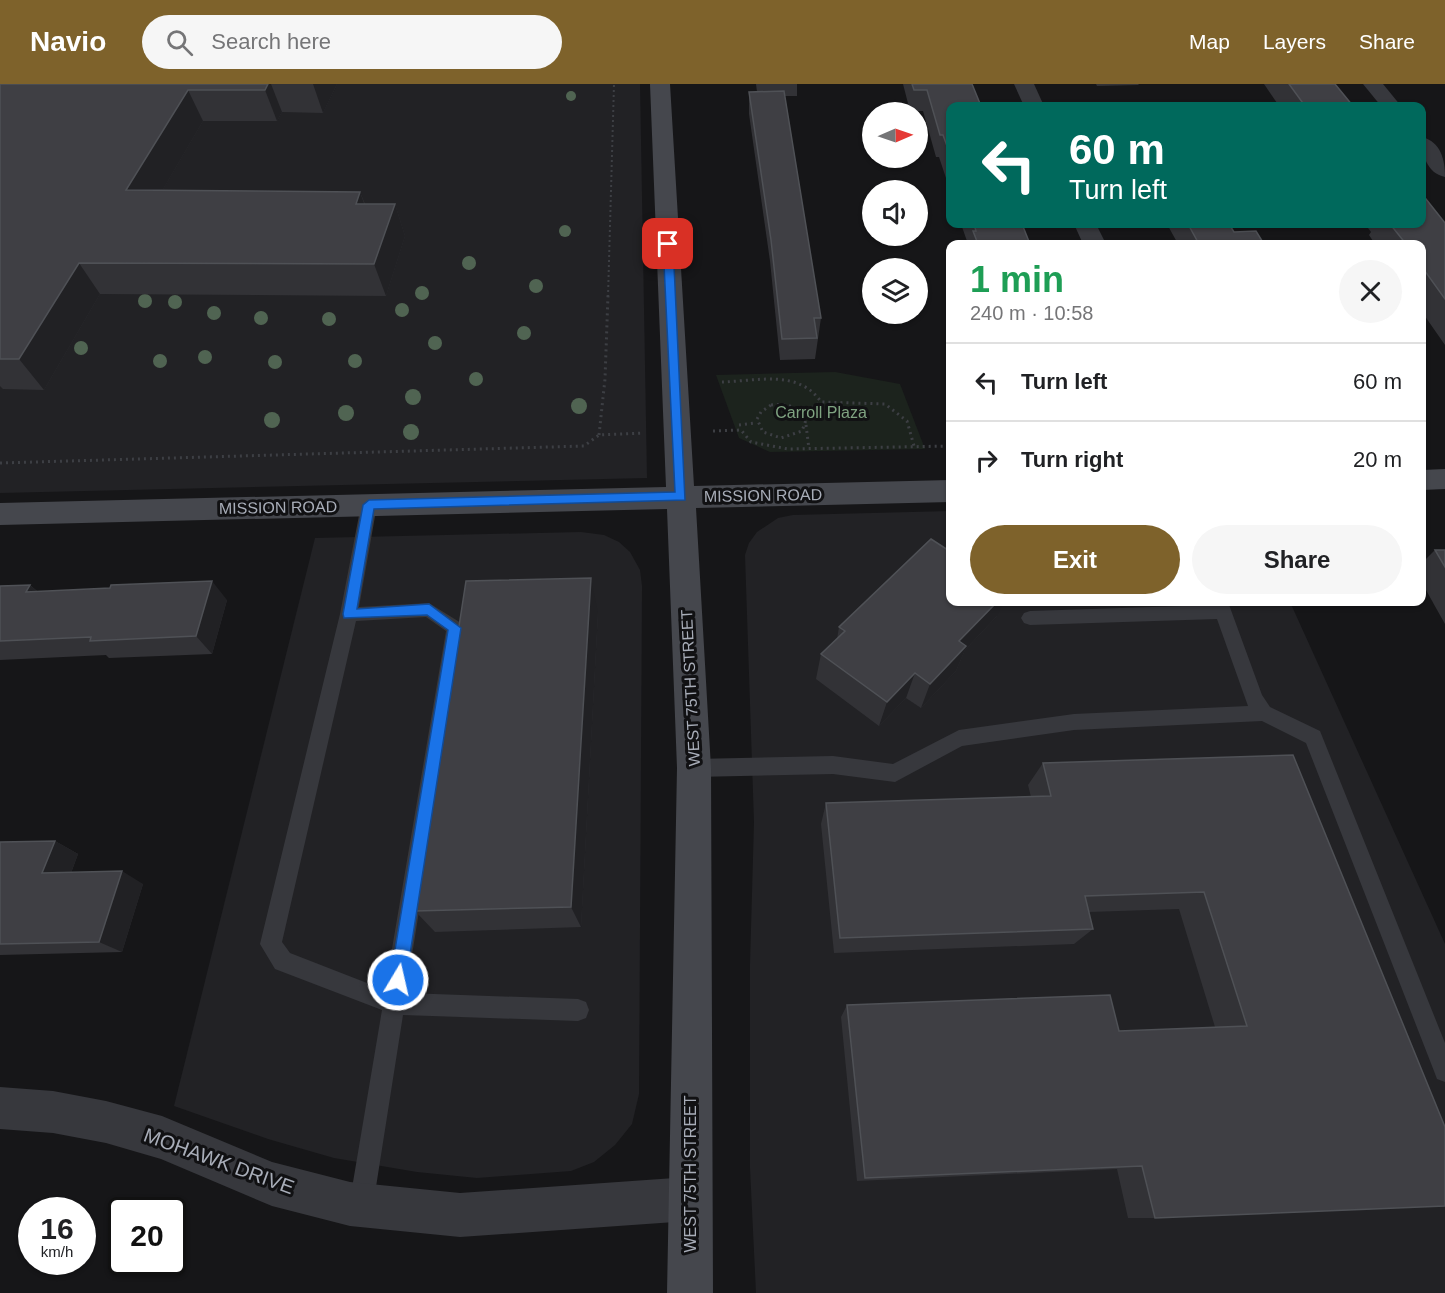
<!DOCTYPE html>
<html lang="en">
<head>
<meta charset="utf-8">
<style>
  body { margin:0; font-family:Helvetica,sans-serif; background:#f6f6f6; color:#202124; height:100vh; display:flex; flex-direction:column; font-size:22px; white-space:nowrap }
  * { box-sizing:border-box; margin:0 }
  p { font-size:20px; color:#757577 }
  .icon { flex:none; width:33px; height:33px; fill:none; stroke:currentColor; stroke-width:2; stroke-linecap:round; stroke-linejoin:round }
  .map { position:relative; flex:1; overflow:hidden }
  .details { position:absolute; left:946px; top:156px; width:480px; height:366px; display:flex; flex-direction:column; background:#fff; border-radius:12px; box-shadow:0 2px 4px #0004 }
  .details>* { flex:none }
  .hud { position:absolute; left:946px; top:18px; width:480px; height:126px; border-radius:12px; box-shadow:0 2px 4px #0004; background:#00695c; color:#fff; overflow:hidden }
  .needle { width:39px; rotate:88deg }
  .buttons { position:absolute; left:862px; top:18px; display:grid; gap:12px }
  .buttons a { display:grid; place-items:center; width:66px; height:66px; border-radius:50%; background:#fff; box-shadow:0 2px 4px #0004; font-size:30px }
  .speed { position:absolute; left:18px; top:1113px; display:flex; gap:12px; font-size:30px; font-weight:700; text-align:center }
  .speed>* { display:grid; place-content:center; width:78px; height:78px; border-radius:50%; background:#fff; box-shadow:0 2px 4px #0004; line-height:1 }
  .speed small { font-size:15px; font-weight:400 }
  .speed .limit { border:3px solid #111; border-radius:9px; background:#fff; color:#111 }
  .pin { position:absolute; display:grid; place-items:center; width:51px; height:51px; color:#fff; margin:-26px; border-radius:12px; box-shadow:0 3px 9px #0006 }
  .me { position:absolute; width:66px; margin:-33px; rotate:9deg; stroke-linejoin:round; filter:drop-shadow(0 0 4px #0008) }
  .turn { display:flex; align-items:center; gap:21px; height:126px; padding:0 24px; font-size:27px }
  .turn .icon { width:78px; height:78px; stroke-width:2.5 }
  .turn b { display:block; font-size:42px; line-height:51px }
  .round { display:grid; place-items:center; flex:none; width:63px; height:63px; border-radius:32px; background:#f6f6f6 }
  .summary { display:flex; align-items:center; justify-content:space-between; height:102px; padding:0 24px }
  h1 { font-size:36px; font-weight:700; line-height:45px; color:#1e9e55 }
  .button { display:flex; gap:12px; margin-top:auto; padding:12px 24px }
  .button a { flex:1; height:69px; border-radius:36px; background:#7e622b; color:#fff; font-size:24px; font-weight:700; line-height:69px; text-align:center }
  .button a+a { background:#f6f6f6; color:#202124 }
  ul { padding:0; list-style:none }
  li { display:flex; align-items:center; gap:18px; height:78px; padding:0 24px; border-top:2px solid #e0e0e0 }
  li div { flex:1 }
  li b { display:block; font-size:22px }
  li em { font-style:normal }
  header { display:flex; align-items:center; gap:36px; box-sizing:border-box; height:84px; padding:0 30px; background:#7e622b; color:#fff }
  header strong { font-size:28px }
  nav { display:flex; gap:33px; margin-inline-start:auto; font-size:21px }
  .search { width:420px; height:54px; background:#f6f6f6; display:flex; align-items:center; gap:15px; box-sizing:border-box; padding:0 21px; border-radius:33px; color:#757577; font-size:22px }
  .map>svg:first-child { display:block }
</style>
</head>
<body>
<header>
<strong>Navio</strong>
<div class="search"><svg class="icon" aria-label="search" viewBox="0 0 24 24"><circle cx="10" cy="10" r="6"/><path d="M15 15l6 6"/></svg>Search here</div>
<nav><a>Map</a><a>Layers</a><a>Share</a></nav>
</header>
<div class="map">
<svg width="1445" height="1209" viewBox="0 0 1445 1209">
  <rect width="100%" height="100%" fill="#161618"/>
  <g fill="#222225">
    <path d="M 0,0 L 640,0 L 647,394 L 0,409 Z"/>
    <path d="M 951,427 L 951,518 L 1290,518 L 1445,860 L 1445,1209 L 756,1209 L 750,1084 L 750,880 L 754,738 L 745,471 L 749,459 L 757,448 L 778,434 L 793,431 Z"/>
    <path d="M 581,448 L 604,451 L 619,458 L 630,468 L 640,486 L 642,502 L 639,1010 L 632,1040 L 615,1061 L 594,1078 L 571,1087 L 477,1094 L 417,1088 L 334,1074 L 268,1055 L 174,1022 L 315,454 Z"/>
  </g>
  <path fill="#1c231d" d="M 835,288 L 900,300 L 925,365 L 770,368 L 739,354 L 716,291 Z"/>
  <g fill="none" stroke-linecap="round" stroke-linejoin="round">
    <path stroke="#3d3f44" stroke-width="2" stroke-dasharray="2 3" stroke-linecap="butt" d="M 608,213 L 614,0"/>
    <g stroke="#3d3f44" stroke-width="3" stroke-dasharray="2 4" stroke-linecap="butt">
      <path d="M 722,298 C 757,297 799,285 821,318 L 885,320 L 907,337 L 914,362"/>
      <path d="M 771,321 C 786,319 798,322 806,336 L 802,347 L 781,354 L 763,348 L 757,335 L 761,328 Z"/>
      <path d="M 807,334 L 808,326 L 821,318"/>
      <path d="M 739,341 L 756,339"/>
      <path d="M 806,341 L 809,365"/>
      <path d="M 713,347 L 741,346 L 751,358 L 788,365 L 951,362"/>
      <path d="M 599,351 L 605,295 L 608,211"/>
      <path d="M 0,379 L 584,362 L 599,351 L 643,349"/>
    </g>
    <g fill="#37383d" fill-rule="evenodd">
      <path d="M 369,415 L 377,421 L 359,523 L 429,519 L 461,539 L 464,544 L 406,909 L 578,915 L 586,918 L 589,926 L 586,934 L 578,937 L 403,931 L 373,1122 L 370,1131 L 361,1134 L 352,1131 L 349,1122 L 382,926 L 275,885 L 260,860 L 340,530 L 361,421 ZM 426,533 L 446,547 L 385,906 L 290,869 L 282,858 L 356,537 Z"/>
      <path d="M 1212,518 L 1228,518 L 1262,611 L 1270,623 L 1320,647 L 1445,959 L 1445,998 L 1437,995 L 1434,987 L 1306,659 L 1262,637 L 1074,646 L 962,662 L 895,698 L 833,690 L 694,693 L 687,690 L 685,684 L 687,678 L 694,675 L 833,672 L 893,680 L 959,646 L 1074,630 L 1248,622 L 1217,535 L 1030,541 L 1024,539 L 1021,534 L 1024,529 L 1030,527 L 1213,521 Z"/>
    </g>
    <g fill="#37383d" fill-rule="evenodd">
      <path d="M 1014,0 L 1034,0 L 1044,22 L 1024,22 Z"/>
      <path d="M 1363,0 L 1383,0 L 1401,22 L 1381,22 Z"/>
      <path d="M 1422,53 C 1441,58 1445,76 1445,93 C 1426,89 1422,70 1422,53 Z"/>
      <path d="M 1074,140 L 1096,140 L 1106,160 L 1083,160 Z"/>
      <path d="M 0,1003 L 53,1007 L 106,1017 L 162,1032 L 272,1078 L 350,1098 L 460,1109 L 689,1093 L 705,1099 L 711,1115 L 705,1131 L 689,1137 L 460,1153 L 350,1142 L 272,1122 L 161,1075 L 106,1059 L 53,1049 L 0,1045 Z"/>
    </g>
    <g fill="#45474d" fill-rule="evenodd">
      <path d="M 650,0 L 670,0 L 694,402 L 951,396 L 951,418 L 696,424 L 711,684 L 713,1209 L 667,1209 L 677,684 L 667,425 L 0,441 L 0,419 L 666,403 Z"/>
      <path d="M 1445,385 L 1445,405 L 1422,406 L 1422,386 Z"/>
    </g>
  </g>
  <g fill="#506452">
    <circle cx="571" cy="12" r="5"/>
    <circle cx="565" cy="147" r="6"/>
    <circle cx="469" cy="179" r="7"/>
    <circle cx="536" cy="202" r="7"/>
    <circle cx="422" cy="209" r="7"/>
    <circle cx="145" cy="217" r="7"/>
    <circle cx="175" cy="218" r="7"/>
    <circle cx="402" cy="226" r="7"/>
    <circle cx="214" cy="229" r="7"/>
    <circle cx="261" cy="234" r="7"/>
    <circle cx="329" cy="235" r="7"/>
    <circle cx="524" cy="249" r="7"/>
    <circle cx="435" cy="259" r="7"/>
    <circle cx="81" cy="264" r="7"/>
    <circle cx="205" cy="273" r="7"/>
    <circle cx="160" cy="277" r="7"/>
    <circle cx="355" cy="277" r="7"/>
    <circle cx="275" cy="278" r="7"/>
    <circle cx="476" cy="295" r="7"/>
    <circle cx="413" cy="313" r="8"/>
    <circle cx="579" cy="322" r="8"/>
    <circle cx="346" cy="329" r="8"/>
    <circle cx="272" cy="336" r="8"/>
    <circle cx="411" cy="348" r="8"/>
  </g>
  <g fill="#323236">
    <path d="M 0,0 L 337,0 L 323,29 L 282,28 L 277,37 L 203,37 L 162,107 L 360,108 L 365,120 L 395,120 L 405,152 L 386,212 L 100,210 L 44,306 L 3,305 L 0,302 Z"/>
    <path d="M 756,0 L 797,0 L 797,12 L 785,12 L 821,234 L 815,275 L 780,276 L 770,177 L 749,30 L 749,8 L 757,8 Z"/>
    <path d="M 903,0 L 972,0 L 951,22 L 951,109 L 939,73 L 936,73 L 923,27 L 910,27 Z"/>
    <path d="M 1096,0 L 1139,0 L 1138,1 L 1097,2 Z"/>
    <path d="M 1264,0 L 1335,0 L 1353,22 L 1279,22 Z"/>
    <path d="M 1445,139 L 1445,261 L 1422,228 L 1422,160 L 1375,160 L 1369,151 L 1371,148 L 1365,140 Z"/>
    <path d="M 961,140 L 1022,140 L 1030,160 L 968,160 Z"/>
    <path d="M 1167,140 L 1229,140 L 1234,148 L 1264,160 L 1178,160 Z"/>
    <path d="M 1435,466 L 1445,466 L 1445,540 L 1422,499 L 1422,479 Z"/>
    <path d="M 30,501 L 37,507 L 227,516 L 212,570 L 109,574 L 106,571 L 0,576 L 0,502 Z"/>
    <path d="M 598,529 L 581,843 L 435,848 L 415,827 Z"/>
    <path d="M 997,532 L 965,566 L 956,587 L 921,624 L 906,614 L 879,642 L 816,595 L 821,570 L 837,555 L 839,543 Z"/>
    <path d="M 1293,671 L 1445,1043 L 1155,1134 L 1128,1134 L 1117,1085 L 857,1097 L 841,933 L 847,921 L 1119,947 L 1215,943 L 1179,825 L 1089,828 L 1093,845 L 1074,860 L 834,869 L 821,740 L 826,719 L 1031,713 L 1028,701 L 1043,679 Z"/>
    <path d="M 55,757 L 78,770 L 71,789 L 143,800 L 122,868 L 0,871 L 0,758 Z"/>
  </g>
  <g fill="#212124">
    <path d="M 268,0 L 271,0 L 282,28 L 277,37 L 265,6 Z"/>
    <path d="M 313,0 L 337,0 L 323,29 Z"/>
    <path d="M 188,6 L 203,37 L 144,138 L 126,106 Z"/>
    <path d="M 360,108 L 371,139 L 356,120 Z"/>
    <path d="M 395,120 L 405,152 L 386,212 L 374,180 Z"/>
    <path d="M 79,179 L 100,210 L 44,306 L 19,275 Z"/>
    <path d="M 591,494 L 598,529 L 581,843 L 571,823 Z"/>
    <path d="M 212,497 L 227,516 L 212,570 L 196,552 Z"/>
    <path d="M 30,501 L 50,519 L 26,508 Z"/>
    <path d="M 997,518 L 1004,518 L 997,532 L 965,566 L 956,587 L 921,624 L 930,600 L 959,557 Z"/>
    <path d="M 915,589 L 906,614 L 879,642 L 887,618 Z"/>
    <path d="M 55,757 L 78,770 L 66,802 L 42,789 Z"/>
    <path d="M 122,787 L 143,800 L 122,868 L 99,858 Z"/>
  </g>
  <g fill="#3f3f44" stroke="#4f5156" stroke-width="1.5">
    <path d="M 0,0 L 268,0 L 265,6 L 188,6 L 126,106 L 360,108 L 356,120 L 395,120 L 374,180 L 79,179 L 19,275 L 0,275 Z"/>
    <path d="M 912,0 L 972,0 L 981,22 L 951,22 L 951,73 L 943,51 L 940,51 L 927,6 L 914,6 Z"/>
    <path d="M 1289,0 L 1335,0 L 1353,22 L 1305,22 Z"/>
    <path d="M 784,7 L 821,234 L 814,234 L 817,254 L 782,255 L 771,156 L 749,8 Z"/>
    <path d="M 1422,110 L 1445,139 L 1445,215 L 1422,183 L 1422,160 L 1406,160 L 1390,140 L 1422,140 Z"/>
    <path d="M 974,140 L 1022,140 L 1030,160 L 978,160 L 973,147 L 976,147 Z"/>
    <path d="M 1188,140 L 1229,140 L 1234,148 L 1256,147 L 1264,160 L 1199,160 Z"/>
    <path d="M 931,455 L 951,468 L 951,518 L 997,518 L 959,557 L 966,562 L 930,600 L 915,589 L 887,618 L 821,570 L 845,547 L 839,543 Z"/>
    <path d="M 1435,466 L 1445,466 L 1445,483 Z"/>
    <path d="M 591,494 L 571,823 L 415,827 L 466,497 Z"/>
    <path d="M 212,497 L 196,552 L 90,557 L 91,553 L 0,557 L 0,502 L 30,501 L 26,508 L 110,504 L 111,501 Z"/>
    <path d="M 1293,671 L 1445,1043 L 1445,1122 L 1155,1134 L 1142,1082 L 865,1094 L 847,921 L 1110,911 L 1119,947 L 1247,942 L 1204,808 L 1085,812 L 1093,845 L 840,854 L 826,719 L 1051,712 L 1043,679 Z"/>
    <path d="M 55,757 L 42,789 L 122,787 L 99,858 L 0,860 L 0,758 Z"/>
  </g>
  <path fill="#1a73e8" stroke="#114b97" stroke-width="1.5" d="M 668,157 L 673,160 L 685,416 L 374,425 L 357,525 L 429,520 L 461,544 L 406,896 L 404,902 L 398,905 L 392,902 L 390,896 L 448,546 L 427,531 L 344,534 L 343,530 L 363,421 L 369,416 L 675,408 L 663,160 Z"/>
  <g text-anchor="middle" stroke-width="6" stroke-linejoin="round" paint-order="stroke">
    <g font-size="16" fill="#7fa381" stroke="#111113">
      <text x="821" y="334">Carroll Plaza</text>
    </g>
    <g font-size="16" fill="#a8adb8" stroke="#111113">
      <text transform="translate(763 411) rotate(-1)" y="6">MISSION ROAD</text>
      <text transform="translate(278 423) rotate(-1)" y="6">MISSION ROAD</text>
      <text transform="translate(690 604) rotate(-93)" y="6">WEST 75TH STREET</text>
      <text transform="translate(690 1090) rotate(-90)" y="6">WEST 75TH STREET</text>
    </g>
    <g font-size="20" fill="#a8adb8" stroke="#111113">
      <text transform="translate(219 1077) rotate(20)" y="7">MOHAWK DRIVE</text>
    </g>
  </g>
</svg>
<div class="buttons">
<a><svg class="needle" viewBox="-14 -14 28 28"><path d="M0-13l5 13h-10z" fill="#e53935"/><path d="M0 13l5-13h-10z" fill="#757577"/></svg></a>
<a><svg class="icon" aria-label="sound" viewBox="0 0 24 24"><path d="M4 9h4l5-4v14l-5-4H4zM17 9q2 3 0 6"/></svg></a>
<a><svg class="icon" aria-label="layers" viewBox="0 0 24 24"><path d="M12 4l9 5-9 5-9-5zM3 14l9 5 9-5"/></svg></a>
</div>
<div class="speed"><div>16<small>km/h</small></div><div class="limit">20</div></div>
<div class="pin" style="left:668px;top:160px;background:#d93025"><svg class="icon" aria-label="arrive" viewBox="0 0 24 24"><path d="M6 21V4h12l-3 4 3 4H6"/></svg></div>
<svg class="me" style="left:398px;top:896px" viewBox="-20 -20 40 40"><circle r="17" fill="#1a73e8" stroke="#fff" stroke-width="3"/><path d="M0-11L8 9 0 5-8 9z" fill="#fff"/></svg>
<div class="hud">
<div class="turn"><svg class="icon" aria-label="left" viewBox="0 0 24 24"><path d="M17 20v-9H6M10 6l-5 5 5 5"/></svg><div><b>60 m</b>Turn left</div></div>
</div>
<section class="details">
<div class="summary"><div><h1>1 min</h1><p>240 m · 10:58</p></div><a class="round"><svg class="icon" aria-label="close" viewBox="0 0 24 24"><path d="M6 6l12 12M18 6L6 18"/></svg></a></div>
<ul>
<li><svg class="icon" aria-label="left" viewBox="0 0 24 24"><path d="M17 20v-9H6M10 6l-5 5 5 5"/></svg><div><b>Turn left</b></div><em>60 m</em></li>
<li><svg class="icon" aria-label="right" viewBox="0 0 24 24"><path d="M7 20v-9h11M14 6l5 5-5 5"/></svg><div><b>Turn right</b></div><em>20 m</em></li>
</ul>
<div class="button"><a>Exit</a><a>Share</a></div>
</section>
</div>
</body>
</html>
